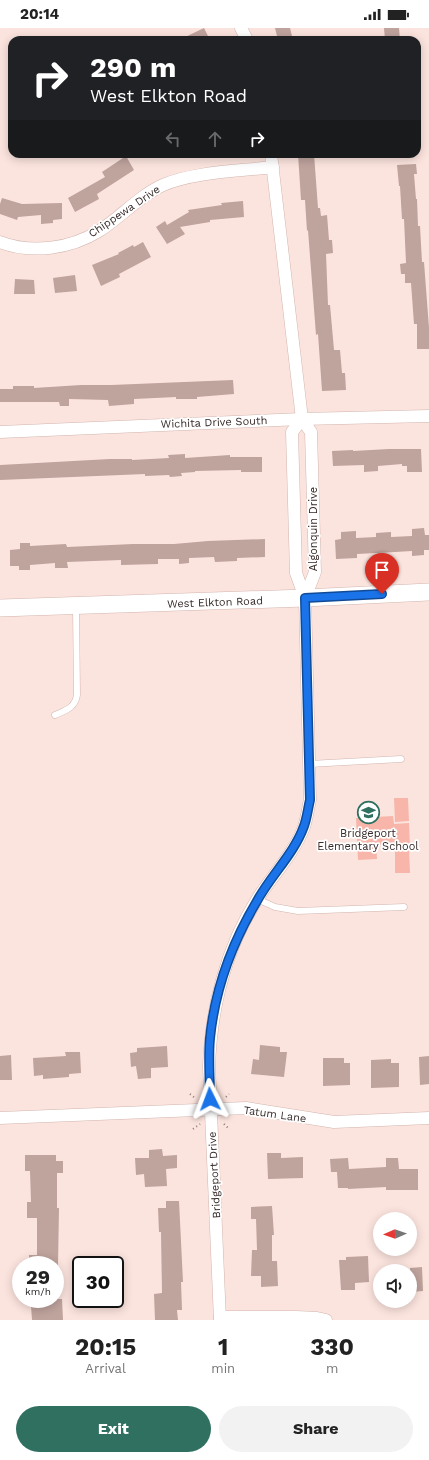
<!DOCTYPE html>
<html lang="en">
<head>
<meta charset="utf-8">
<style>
  body { margin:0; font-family:"Work Sans",sans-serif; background:#f2f2f2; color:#222; height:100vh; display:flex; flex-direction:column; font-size:15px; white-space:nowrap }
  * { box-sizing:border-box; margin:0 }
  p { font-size:13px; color:#767676 }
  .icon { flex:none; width:22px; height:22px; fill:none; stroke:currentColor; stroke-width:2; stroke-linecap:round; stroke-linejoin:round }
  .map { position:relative; height:1292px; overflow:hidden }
  .sheet { display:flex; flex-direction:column; background:#fff; flex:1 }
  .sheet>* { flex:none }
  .top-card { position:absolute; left:8px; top:8px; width:413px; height:122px; border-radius:12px; box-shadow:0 2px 10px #0003; background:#202124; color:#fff; overflow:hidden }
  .needle { width:26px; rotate:268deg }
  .buttons { position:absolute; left:373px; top:1184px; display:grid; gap:8px }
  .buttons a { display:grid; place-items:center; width:44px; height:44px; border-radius:50%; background:#fff; box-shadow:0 2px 10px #0003; font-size:20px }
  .speed { position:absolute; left:12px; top:1228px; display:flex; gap:8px; font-size:20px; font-weight:700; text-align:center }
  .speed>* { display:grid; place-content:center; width:52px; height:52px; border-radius:50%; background:#fff; box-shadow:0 2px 10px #0003; line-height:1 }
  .speed small { font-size:10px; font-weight:400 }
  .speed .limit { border:2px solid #111; border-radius:6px; background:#fff; color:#111 }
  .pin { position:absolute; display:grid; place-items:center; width:34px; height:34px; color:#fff; margin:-41px -17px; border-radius:50% 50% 50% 0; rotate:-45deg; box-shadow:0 0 4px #0007 }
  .pin .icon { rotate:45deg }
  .me { position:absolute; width:44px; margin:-22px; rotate:357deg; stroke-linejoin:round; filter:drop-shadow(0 0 3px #0008) }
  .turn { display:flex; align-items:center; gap:14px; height:84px; padding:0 16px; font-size:18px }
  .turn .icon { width:52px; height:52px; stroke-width:2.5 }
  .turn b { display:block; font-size:28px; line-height:34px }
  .lanes { display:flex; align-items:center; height:38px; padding:0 16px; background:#0003; justify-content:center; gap:20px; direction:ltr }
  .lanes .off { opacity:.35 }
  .eta { display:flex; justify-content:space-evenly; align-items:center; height:68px; text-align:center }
  .eta b { font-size:24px; font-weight:700; line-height:28px }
  .button { display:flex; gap:8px; margin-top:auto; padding:8px 16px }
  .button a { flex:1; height:46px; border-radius:24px; background:#2f7060; color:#fff; font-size:16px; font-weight:700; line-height:46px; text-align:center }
  .button a+a { background:#f2f2f2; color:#222 }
  .status { display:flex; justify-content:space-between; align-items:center; height:28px; padding:0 20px; background:#fff; direction:ltr }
  .status svg { height:11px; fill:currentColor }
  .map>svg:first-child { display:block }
</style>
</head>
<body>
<div class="status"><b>20:14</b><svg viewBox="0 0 49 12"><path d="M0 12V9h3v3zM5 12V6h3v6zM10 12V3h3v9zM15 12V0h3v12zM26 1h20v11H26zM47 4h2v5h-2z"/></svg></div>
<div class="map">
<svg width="429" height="1292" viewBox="0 0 429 1292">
  <rect width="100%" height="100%" fill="#fce4de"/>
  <g fill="#f7b6a9">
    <path d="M 394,770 L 408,770 L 409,793 L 395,794 Z"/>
    <path d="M 393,788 L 394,796 L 409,795 L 410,819 L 395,820 L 395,816 L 376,817 L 377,831 L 358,832 L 356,790 Z"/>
    <path d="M 395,821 L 409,821 L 410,845 L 395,845 Z"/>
  </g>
  <g fill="#bfa39d">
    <path d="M 204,0 L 210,12 L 179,12 Z"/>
    <path d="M 275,0 L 290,0 L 293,12 L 278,12 Z"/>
    <path d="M 384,0 L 399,0 L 400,12 L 385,12 Z"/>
    <path d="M 298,126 L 314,126 L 318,180 L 320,180 L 321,188 L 327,187 L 329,212 L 332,212 L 333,225 L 326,226 L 328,277 L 330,277 L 334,322 L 340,322 L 342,345 L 345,345 L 346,362 L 322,363 L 318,306 L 316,307 L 308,202 L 307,203 L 305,172 L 301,172 Z"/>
    <path d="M 126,128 L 134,142 L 97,166 L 99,171 L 75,184 L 68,170 L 105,149 L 102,144 Z"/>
    <path d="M 416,136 L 417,146 L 414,146 L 416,171 L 417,171 L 418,198 L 420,198 L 422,234 L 424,234 L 429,300 L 429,321 L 417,321 L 417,296 L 414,296 L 411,255 L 405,255 L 405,246 L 401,246 L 400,236 L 406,235 L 404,191 L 402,191 L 400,158 L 399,158 L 397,137 Z"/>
    <path d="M 2,170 L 22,176 L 62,175 L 62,191 L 53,192 L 53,195 L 41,196 L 41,187 L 18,189 L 17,192 L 0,186 L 0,176 Z"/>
    <path d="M 243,173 L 244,189 L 210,192 L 210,194 L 180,199 L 185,206 L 167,216 L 156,199 L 165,193 L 167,197 L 189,184 L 188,182 L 222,177 L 221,175 Z"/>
    <path d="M 143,214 L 151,229 L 119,246 L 120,249 L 101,258 L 92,237 L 119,226 L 118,225 L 133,217 L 134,219 Z"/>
    <path d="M 75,247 L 77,263 L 55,265 L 53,250 Z"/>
    <path d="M 15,251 L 34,252 L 35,266 L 14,266 Z"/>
    <path d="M 233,352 L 234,366 L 197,369 L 197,371 L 176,371 L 176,369 L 134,371 L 134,376 L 109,378 L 108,372 L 69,371 L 69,378 L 60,378 L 59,374 L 0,374 L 0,361 L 13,361 L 13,358 L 34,358 L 34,360 L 81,357 L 111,357 Z"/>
    <path d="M 389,421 L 421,421 L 422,444 L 407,444 L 407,438 L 402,438 L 402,436 L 378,438 L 378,443 L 364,444 L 364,437 L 333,438 L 332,423 L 353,422 L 353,423 Z"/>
    <path d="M 185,426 L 185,430 L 230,427 L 230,429 L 262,429 L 262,444 L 241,444 L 241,442 L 195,443 L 195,444 L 181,445 L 182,448 L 170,449 L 169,447 L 145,448 L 145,446 L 0,452 L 0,437 L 110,431 L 132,431 L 132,432 L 169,430 L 168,427 Z"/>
    <path d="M 424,500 L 425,507 L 429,507 L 429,522 L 424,522 L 424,527 L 412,528 L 412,523 L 395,524 L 357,526 L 357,530 L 336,531 L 335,512 L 341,511 L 341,504 L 356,503 L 356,510 L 376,509 L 376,505 L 391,504 L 391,509 L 412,508 L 412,501 Z"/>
    <path d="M 265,511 L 265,529 L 237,530 L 237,533 L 215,534 L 214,529 L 189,530 L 189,535 L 179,536 L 179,531 L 158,531 L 158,536 L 121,537 L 121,532 L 67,534 L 68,540 L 55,540 L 55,535 L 30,537 L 30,542 L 19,542 L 19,538 L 10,538 L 10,522 L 20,521 L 20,515 L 30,515 L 30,518 L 66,516 L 67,519 L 133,516 L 174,516 L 208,513 Z"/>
    <path d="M 260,1017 L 280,1019 L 280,1024 L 287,1024 L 284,1049 L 251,1046 L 253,1031 L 259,1032 Z"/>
    <path d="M 167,1018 L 168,1039 L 151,1040 L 151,1050 L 138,1051 L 136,1038 L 131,1039 L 130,1025 L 137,1024 L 137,1020 Z"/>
    <path d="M 65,1024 L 80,1024 L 81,1045 L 69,1046 L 69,1049 L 43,1051 L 43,1047 L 34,1048 L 33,1030 L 66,1028 Z"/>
    <path d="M 11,1027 L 12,1052 L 0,1052 L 0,1028 Z"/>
    <path d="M 429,1028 L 429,1056 L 420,1057 L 419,1029 Z"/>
    <path d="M 323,1030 L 344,1030 L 344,1035 L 350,1035 L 350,1057 L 323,1058 Z"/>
    <path d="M 391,1031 L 391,1035 L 399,1035 L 399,1059 L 371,1060 L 371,1032 Z"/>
    <path d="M 162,1121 L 163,1128 L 177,1127 L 177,1140 L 166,1141 L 167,1158 L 145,1159 L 144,1146 L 136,1147 L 135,1130 L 149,1130 L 149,1122 Z"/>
    <path d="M 267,1125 L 281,1125 L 281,1130 L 303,1129 L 303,1150 L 268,1151 Z"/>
    <path d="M 25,1127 L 56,1127 L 56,1133 L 63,1133 L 63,1145 L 57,1145 L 57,1180 L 59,1180 L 58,1237 L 29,1237 L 29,1227 L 37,1227 L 37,1190 L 27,1190 L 27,1174 L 31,1174 L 30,1143 L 25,1143 Z"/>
    <path d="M 348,1130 L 349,1141 L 386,1139 L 386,1130 L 398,1130 L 399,1141 L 418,1141 L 418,1162 L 386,1162 L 386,1159 L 348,1161 L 348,1160 L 338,1160 L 337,1144 L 331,1144 L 330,1131 Z"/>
    <path d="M 166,1173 L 179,1173 L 183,1254 L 181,1254 L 182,1282 L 177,1282 L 178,1292 L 155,1292 L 154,1266 L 162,1265 L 161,1204 L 159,1204 L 158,1180 L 166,1180 Z"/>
    <path d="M 272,1178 L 274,1207 L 272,1207 L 272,1233 L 277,1233 L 278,1258 L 261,1259 L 261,1248 L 251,1248 L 252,1222 L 257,1222 L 256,1191 L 251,1191 L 251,1179 Z"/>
    <path d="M 368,1228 L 369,1254 L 355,1255 L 355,1262 L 341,1262 L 339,1232 L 346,1232 L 346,1229 Z"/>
    <path d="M 422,1239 L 423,1263 L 410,1264 L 410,1240 Z"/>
    <path d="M 34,1271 L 62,1271 L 63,1292 L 32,1292 L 31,1278 L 34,1278 Z"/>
  </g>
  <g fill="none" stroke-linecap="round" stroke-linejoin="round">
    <defs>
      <g id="lane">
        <path d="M 55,687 C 66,682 75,680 77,667 L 76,579"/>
        <path d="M 309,736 L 401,731"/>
        <path d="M 257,871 L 275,879 L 298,883 L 404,879"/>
      </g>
      <g id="street">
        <path d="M 241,0 L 247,12"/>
        <path d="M 271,126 L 302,391 L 311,404 L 315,544 L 305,570"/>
        <path d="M 0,214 C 32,226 70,221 99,203 C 121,189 139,168 163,157 C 193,144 240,143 273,139"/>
        <path d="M 0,404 L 302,391 L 429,388"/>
        <path d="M 0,1090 L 246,1080 L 334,1094 L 429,1090"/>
        <path d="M 220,1289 L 296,1289 L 317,1290 L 326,1292"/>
        <path d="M 220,1292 L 209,1039 C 211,980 226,920 258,870 C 273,847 294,825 304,799 C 307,790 308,780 310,772 L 305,570 L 296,545 L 292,404 L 302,391"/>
      </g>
      <path id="secondary" d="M 0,580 L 305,570 L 429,564"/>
    </defs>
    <use href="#lane" stroke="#d2b5ae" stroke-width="7"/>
    <use href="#street" stroke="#d2b5ae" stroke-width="13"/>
    <use href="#secondary" stroke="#d2b5ae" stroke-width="18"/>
    <g stroke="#8f7e7b" stroke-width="2" stroke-dasharray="1 3" stroke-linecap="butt">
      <path d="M 190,1066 L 195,1070"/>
      <path d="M 226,1069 L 229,1066"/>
      <path d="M 224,1096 L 228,1100"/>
      <path d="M 193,1101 L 200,1096"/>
    </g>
    <use href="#lane" stroke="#fff" stroke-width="6"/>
    <use href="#street" stroke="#fff" stroke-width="12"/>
    <use href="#secondary" stroke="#fff" stroke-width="17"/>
  </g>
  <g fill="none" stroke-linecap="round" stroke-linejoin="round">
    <defs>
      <path id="route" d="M 210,1071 C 210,1051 208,1030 210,1010 C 215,961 232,915 257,873 C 271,847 294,826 304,798 C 307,790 308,780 310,772 L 305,570 L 382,566"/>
    </defs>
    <use href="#route" stroke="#114b97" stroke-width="10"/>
    <use href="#route" stroke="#1a73e8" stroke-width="7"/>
  </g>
  <defs>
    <symbol id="school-ring" viewBox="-11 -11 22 22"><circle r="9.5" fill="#fff" stroke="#2f7060" stroke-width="1.5"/><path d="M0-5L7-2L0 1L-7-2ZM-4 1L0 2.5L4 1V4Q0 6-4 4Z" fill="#2f7060"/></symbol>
  </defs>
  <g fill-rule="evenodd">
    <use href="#school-ring" x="356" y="772" width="25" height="25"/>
  </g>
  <g text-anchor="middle" stroke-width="3.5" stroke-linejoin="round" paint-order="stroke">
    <g font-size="11" fill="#342927" stroke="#fff">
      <text transform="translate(124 183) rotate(-34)" y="4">Chippewa Drive</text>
      <text transform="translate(214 394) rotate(-2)" y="4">Wichita Drive South</text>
      <text transform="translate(313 501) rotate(-90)" y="4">Algonquin Drive</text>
      <text transform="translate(215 574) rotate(-2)" y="4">West Elkton Road</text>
      <text transform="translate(275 1086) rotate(8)" y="4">Tatum Lane</text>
      <text transform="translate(214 1147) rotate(-93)" y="4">Bridgeport Drive</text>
    </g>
    <g font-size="11" fill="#342927" stroke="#fff">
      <text x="368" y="809">Bridgeport<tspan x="368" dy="13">Elementary School</tspan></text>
    </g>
  </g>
</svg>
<div class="buttons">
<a><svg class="needle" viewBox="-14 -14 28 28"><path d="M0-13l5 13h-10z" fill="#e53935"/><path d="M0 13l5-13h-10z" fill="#767676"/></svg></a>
<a><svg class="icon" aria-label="sound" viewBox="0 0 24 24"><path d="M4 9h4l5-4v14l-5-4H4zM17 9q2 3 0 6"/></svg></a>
</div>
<div class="speed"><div>29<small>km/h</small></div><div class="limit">30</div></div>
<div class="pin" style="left:382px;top:566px;background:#d93025"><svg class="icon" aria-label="arrive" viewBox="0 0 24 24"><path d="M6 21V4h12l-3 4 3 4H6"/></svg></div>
<svg class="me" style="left:210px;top:1071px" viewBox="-20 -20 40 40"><path d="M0-17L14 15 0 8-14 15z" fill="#1a73e8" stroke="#fff" stroke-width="4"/></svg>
<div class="top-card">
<div class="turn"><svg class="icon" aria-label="right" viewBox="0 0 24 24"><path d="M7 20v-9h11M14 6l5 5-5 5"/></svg><div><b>290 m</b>West Elkton Road</div></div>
<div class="lanes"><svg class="icon off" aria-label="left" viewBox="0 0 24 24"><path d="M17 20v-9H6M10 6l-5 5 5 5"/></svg><svg class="icon off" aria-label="ahead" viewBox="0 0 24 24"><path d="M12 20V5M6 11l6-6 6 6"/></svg><svg class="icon" aria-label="right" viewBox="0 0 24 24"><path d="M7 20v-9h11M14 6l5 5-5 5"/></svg></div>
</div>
</div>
<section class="sheet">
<div class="eta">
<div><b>20:15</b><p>Arrival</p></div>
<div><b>1</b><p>min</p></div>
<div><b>330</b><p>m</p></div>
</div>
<div class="button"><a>Exit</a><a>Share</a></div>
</section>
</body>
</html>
